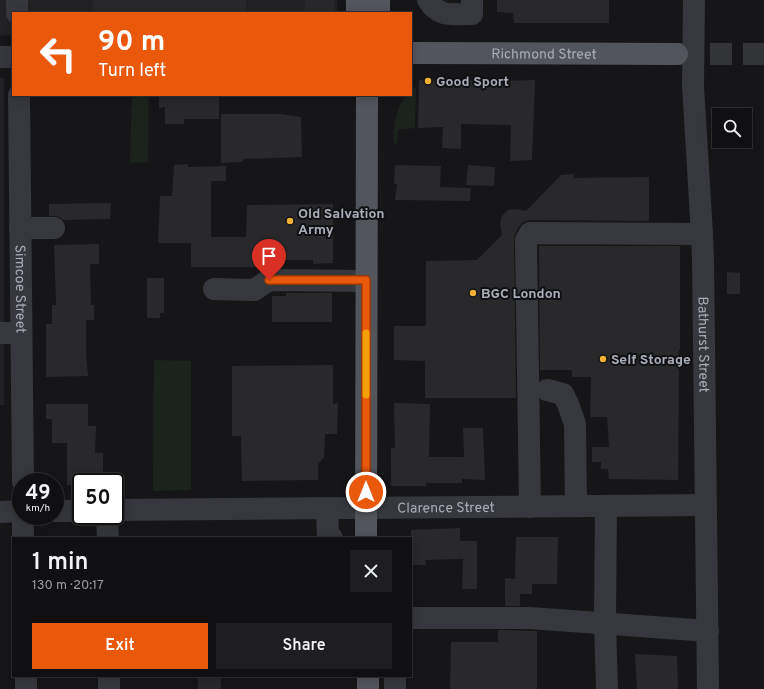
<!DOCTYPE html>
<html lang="en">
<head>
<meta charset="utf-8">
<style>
  body { margin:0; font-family:Overpass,sans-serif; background:#1e1e20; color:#f1f3f6; height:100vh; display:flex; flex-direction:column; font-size:15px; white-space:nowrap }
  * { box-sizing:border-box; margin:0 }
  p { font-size:13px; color:#9c9d9f }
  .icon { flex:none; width:22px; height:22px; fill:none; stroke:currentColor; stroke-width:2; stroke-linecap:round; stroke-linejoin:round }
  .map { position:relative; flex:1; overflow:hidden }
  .side { position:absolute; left:12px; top:537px; width:400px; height:140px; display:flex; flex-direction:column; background:#101012; border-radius:0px; box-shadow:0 2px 10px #0003,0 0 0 1px #303032 }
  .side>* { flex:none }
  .top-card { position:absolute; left:12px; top:12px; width:400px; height:84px; border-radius:0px; box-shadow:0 2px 10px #0003,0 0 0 1px #303032; background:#ea580c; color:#fff; overflow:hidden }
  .tools { position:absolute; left:712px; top:108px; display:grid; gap:8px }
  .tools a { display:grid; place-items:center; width:40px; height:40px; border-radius:0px; background:#101012; box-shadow:0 2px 10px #0003,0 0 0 1px #303032; font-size:20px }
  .speed { position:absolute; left:12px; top:473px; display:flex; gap:8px; font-size:20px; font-weight:700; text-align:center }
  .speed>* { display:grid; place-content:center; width:52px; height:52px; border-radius:50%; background:#101012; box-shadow:0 2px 10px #0003,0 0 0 1px #303032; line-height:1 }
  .speed small { font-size:10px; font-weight:400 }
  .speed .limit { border:2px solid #111; border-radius:6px; background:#fff; color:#111 }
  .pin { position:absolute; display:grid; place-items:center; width:34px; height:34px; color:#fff; margin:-41px -17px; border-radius:50% 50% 50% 0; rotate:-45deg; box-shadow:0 0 4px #0007 }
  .pin .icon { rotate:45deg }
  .me { position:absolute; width:44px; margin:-22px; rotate:0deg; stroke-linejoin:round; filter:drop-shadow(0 0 3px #0008) }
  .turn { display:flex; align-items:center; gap:14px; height:84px; padding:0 20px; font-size:18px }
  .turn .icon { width:52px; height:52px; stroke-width:2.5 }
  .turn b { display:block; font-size:28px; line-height:34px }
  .round { display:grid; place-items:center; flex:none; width:42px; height:42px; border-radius:0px; background:#1e1e20 }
  .head { display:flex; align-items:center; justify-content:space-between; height:68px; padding:0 20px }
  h1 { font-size:24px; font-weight:600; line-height:30px }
  .action { display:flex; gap:8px; margin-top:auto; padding:8px 20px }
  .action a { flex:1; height:46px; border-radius:0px; background:#ea580c; color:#fff; font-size:16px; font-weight:600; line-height:46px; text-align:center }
  .action a+a { background:#1e1e20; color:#f1f3f6 }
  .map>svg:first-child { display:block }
</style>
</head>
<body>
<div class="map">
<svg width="764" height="689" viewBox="0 0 764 689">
  <rect width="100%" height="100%" fill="#161618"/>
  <g fill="#222225">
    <path d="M 0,0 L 337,0 L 338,13 L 13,13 L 13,35 L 0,36 Z"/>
    <rect x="0" y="78" width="4" height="327"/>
  </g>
  <g fill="#1c231d">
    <path d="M 416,86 L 415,128 L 398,130 L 397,146 L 393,141 C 395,124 395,107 407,95 L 411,95 L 411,91 Z"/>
    <path d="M 132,95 L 149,95 L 148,162 L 130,163 Z"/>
    <path d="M 154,360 L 191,361 L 191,490 L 153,491 Z"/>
  </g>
  <g fill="#29292c">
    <rect x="93" y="0" width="153" height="13"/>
    <path d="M 305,0 L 334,0 L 335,13 L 305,13 Z"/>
    <path d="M 497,0 L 609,0 L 609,23 L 514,23 L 513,13 L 497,12 Z"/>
    <path d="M 419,80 L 501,81 L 535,80 L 532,160 L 510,161 L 511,125 L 461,124 L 461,149 L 442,148 L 443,127 L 418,128 Z"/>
    <path d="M 159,95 L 219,95 L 219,119 L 184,119 L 184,124 L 165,124 L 165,107 L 159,108 Z"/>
    <path d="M 221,114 L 281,114 L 301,117 L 302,157 L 243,159 L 242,162 L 221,163 Z"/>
    <path d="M 188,164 L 188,167 L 226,166 L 226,181 L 211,181 L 211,237 L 246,237 L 247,205 L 333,204 L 333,263 L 313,264 L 313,260 L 277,260 L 277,261 L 260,262 L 260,267 L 191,267 L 191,243 L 158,243 L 160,196 L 172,196 L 174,165 Z"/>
    <path d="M 395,165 L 441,166 L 440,187 L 471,188 L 470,201 L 395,200 L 397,184 L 394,184 Z"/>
    <path d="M 468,165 L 495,167 L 494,186 L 466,185 Z"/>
    <path d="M 574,174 L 574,178 L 649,177 L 649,221 L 530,220 L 523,222 L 519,227 L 515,234 L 514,240 L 516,398 L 425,398 L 425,361 L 394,360 L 394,326 L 426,326 L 426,261 L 477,260 L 502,235 L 500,223 L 502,216 L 508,210 L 515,209 L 526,211 L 561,175 Z"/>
    <path d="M 111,203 L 110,219 L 63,220 L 60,217 L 54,216 L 49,216 L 49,204 Z"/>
    <path d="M 99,244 L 99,264 L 90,264 L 91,305 L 94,305 L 94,320 L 86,320 L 86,354 L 88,376 L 46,377 L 46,324 L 52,324 L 52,305 L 56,305 L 54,245 Z"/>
    <path d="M 539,246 L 680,246 L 680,350 L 679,350 L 678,480 L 609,479 L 608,469 L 601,469 L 601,462 L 592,462 L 592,447 L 609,447 L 607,417 L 590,417 L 591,377 L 572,377 L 572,370 L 540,370 Z"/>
    <path d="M 727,272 L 740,273 L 740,294 L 727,294 Z"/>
    <path d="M 147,278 L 164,278 L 164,313 L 160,313 L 160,318 L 147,318 Z"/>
    <path d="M 286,293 L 332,293 L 332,322 L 272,322 L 272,296 L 286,296 Z"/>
    <path d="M 333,365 L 333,404 L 338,403 L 337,434 L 325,434 L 324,457 L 318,464 L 318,480 L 242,481 L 241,436 L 232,436 L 232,366 Z"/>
    <path d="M 394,403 L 430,404 L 429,457 L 464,457 L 463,428 L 483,428 L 485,480 L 462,479 L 462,483 L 426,483 L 426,486 L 391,486 L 391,448 L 395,448 Z"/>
    <path d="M 46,404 L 88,404 L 88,426 L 96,426 L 95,453 L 103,453 L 103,482 L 81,482 L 81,485 L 67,485 L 67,443 L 52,443 L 52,419 L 46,419 Z"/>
    <path d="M 460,528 L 460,541 L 477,541 L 477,589 L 462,589 L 463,559 L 425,560 L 426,565 L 411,565 L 411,530 Z"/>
    <path d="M 516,537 L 558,537 L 557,584 L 532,584 L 532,594 L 520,594 L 520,606 L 505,606 L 505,578 L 515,579 Z"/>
    <path d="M 498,630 L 537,631 L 537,689 L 450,689 L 451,642 L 498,642 Z"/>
    <path d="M 635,654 L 677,656 L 678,689 L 637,689 Z"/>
    <rect x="198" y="676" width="23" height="13"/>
  </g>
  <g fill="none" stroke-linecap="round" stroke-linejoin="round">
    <path stroke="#333438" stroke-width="22" stroke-dasharray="22 11" stroke-linecap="butt" d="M 677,54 L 764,54"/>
    <g stroke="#37383d" stroke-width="22">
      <path d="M 17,0 L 17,13"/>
      <path d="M 428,0 C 439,18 453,14 472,14 L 472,0"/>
      <path id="s1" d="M 694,0 L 693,86 L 702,234 L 703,258 L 708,689"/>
      <path d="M 0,57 L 13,57"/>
      <path id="s2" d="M 19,95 L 23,482"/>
      <path d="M 20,228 L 54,228"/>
      <path d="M 214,289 L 254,290 L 269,280 L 366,281"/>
      <path d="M 0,333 L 21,333"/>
      <path d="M 547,390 L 563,394 L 568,404 L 575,424 L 576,506"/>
      <path d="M 606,506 L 605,623 L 607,689"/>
      <path d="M 530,507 L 526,240 L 530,233 L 702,234"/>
      <path d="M 327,508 L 328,536 L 332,538"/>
      <path id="s3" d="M 115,510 L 706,505"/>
      <path d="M 55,511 L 81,511"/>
      <path d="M 0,512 L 21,511"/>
      <path d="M 23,516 L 23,538"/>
      <path d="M 107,516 L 108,538"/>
      <path d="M 411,618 L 530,618 L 708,631"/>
      <path d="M 26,676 L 26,689"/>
      <path d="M 109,676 L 109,689"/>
      <path d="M 395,676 L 395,689"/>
    </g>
    <g stroke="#53555c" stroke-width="22">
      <path d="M 357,0 L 357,13"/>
      <path d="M 379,13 L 379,0"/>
      <path id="s4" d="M 411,53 L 677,54"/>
      <path d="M 366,538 L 367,95"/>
      <path d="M 368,676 L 368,689"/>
    </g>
  </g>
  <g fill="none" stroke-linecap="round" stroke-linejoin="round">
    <defs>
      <path id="route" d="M 269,280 L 366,280 L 366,492"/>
    </defs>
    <use href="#route" stroke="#983908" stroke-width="10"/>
    <use href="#route" stroke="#ea580c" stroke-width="7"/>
    <path stroke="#f59e0b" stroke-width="7" d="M 366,395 L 366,333"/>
  </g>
  <g fill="#f2b134" stroke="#111113" stroke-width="1.5">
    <circle cx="428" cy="81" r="4"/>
    <circle cx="290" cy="221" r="4"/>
    <circle cx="473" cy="293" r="4"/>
    <circle cx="603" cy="359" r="4"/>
  </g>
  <g text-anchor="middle" stroke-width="4" stroke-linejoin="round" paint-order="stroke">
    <g font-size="14" fill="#a8adb8" stroke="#111113">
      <text dy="5" stroke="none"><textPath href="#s4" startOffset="133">Richmond Street</textPath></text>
      <text dy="5" stroke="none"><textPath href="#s2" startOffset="194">Simcoe Street</textPath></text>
      <text dy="5" stroke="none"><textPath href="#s1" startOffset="345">Bathurst Street</textPath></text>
      <text dy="5" stroke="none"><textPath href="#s3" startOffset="331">Clarence Street</textPath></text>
    </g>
    <g font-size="14" font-weight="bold" fill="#a8adb8" stroke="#111113" text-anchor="start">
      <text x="436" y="86">Good Sport</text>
      <text x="298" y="218">Old Salvation<tspan x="298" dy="16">Army</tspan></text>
      <text x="481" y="298">BGC London</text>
      <text x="611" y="364">Self Storage</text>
    </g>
  </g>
</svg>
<div class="tools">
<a><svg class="icon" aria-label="search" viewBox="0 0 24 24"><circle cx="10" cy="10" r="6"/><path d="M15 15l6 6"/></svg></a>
</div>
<div class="speed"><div>49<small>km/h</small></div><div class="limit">50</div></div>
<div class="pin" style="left:269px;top:280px;background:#d93025"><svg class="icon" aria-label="arrive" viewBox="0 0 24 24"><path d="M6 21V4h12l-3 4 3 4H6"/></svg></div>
<svg class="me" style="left:366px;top:492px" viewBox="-20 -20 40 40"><circle r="17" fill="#ea580c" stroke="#fff" stroke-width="3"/><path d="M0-11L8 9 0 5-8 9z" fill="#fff"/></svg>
<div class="top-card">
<div class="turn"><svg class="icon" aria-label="left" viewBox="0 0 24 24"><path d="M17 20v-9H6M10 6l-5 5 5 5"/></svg><div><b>90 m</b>Turn left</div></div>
</div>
<section class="side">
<div class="head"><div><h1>1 min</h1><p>130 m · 20:17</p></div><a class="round"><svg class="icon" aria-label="close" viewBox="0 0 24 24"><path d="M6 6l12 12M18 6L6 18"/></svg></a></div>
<div class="action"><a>Exit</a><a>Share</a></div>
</section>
</div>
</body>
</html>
